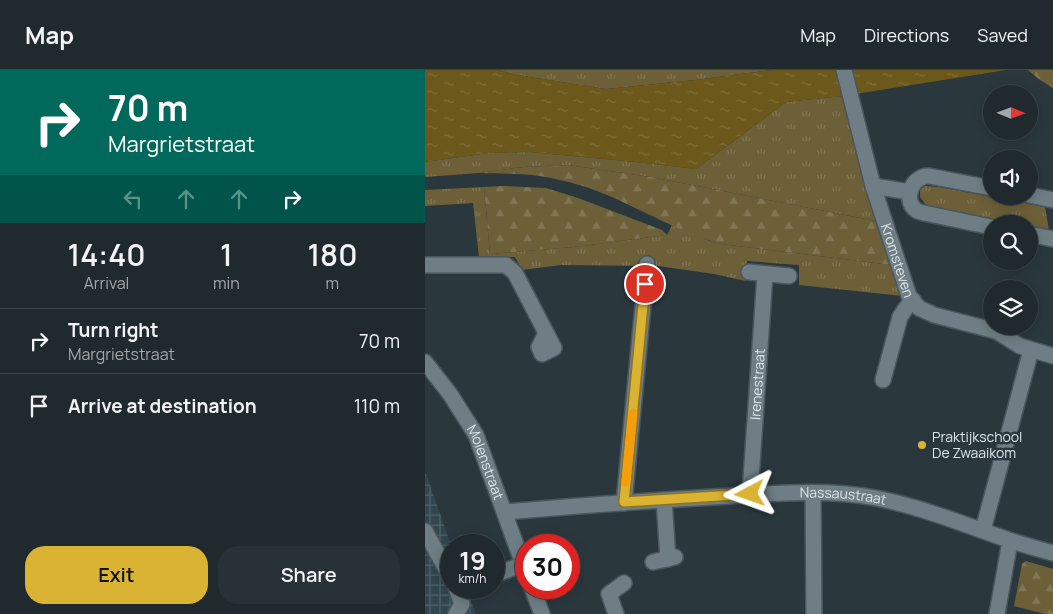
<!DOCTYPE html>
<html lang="en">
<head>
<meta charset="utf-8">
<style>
  body { margin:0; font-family:Manrope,sans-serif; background:#283236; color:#f1f3f6; height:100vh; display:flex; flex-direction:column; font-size:19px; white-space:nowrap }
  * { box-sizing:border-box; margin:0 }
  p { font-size:16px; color:#a2a7aa }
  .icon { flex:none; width:28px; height:28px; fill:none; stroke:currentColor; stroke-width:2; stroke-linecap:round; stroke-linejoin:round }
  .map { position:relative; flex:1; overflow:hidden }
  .drawer { display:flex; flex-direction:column; background:#202a2e; width:425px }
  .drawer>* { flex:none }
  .hud { background:#00695c; color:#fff; overflow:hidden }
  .needle { width:32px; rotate:91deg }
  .buttons { position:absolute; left:558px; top:15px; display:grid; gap:10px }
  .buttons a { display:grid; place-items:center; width:55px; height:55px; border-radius:50%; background:#202a2e; box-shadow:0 2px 12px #0003,0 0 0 1px #3d464a; font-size:25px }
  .speed { position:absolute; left:15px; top:464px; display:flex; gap:10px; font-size:25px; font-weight:700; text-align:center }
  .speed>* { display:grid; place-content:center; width:65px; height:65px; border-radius:50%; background:#202a2e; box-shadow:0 2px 12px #0003,0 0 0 1px #3d464a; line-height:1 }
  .speed small { font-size:12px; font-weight:400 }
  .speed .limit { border:8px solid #d22; background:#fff; color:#111 }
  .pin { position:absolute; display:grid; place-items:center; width:42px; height:42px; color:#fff; margin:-21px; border:2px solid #fff; border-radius:50%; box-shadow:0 1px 5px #0007 }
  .me { position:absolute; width:55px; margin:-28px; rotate:266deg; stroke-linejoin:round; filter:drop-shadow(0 0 4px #0008) }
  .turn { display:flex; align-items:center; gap:18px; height:105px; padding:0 25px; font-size:22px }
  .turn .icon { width:65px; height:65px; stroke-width:2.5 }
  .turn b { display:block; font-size:35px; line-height:42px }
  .lanes { display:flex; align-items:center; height:48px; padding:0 25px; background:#0003; justify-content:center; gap:25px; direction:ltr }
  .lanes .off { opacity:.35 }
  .eta { display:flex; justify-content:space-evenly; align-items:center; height:85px; text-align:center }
  .eta b { font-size:30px; font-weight:600; line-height:35px }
  .button { display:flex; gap:10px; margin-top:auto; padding:10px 25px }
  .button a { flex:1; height:58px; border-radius:20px; background:#dab333; color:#111; font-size:20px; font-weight:600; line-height:58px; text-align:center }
  .button a+a { background:#283236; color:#f1f3f6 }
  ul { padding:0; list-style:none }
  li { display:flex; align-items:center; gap:15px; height:65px; padding:0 25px; border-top:1px solid #3d464a }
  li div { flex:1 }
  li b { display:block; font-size:19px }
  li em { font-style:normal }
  header { display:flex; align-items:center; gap:30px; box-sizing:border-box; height:70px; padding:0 25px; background:#202a2e; border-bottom:1px solid #3d464a }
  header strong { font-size:24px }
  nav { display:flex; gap:28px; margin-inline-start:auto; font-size:18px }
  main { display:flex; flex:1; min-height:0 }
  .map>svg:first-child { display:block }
</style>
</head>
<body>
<header>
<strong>Map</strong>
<nav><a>Map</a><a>Directions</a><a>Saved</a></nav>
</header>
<main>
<section class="drawer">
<div class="hud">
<div class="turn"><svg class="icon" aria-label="right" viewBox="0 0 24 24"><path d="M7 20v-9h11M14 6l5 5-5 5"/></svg><div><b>70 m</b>Margrietstraat</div></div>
<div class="lanes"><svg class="icon off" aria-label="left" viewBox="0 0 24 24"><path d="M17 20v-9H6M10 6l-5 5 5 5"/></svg><svg class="icon off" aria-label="ahead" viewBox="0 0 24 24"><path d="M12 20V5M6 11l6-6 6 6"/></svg><svg class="icon off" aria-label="ahead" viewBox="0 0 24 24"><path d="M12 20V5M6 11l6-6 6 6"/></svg><svg class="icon" aria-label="right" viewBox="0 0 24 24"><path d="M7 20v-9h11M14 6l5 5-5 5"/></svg></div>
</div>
<div class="eta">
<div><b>14:40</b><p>Arrival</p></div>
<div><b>1</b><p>min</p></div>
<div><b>180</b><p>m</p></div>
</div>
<ul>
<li><svg class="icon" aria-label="right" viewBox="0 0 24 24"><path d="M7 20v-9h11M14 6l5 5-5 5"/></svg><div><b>Turn right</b><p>Margrietstraat</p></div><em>70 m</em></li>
<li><svg class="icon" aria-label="arrive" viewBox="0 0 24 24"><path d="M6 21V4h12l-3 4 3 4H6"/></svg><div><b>Arrive at destination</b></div><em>110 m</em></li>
</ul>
<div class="button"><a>Exit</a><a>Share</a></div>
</section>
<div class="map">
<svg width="628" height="544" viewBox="0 0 628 544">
  <defs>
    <pattern id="industrial-grid" width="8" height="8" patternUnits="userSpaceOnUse" patternTransform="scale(1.25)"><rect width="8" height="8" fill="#31464e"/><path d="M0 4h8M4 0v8" fill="none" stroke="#4e6168"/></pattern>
    <pattern id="grass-tufts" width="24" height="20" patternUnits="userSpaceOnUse" patternTransform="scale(1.25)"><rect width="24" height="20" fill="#6d5f37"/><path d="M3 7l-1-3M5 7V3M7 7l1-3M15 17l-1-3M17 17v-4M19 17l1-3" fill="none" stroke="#817654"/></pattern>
    <pattern id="forest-firs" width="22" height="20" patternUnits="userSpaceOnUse" patternTransform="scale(1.25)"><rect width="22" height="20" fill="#6d5f37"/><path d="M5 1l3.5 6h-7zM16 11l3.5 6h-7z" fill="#817654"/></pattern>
    <pattern id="water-ripples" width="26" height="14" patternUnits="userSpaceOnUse" patternTransform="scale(1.25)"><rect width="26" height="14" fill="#6b581a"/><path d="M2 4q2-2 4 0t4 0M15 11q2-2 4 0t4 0" fill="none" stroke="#80703b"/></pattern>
  </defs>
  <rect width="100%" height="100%" fill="#2a383e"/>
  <path fill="url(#industrial-grid)" d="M 0,401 L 26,475 L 26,518 L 41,518 L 51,544 L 0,544 Z"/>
  <g fill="url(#grass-tufts)">
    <path d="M 73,0 L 346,0 L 270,10 L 181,19 L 92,5 Z"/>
    <path d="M 418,26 L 456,152 L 226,107 L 143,95 L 98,97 L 54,103 L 0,107 L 0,92 L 63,83 L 104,82 L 211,92 L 271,99 L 361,32 Z"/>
    <path d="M 500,116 L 514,117 L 620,137 L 624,160 L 604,156 L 604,154 L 593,154 L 502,136 L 495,127 L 495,120 Z"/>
    <path d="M 59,117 L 65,184 L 149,177 L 242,165 L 247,155 L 285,171 L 296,174 L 467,195 L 473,217 L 478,226 L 374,215 L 374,195 L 322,191 L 321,197 L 321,211 L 289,204 L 233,196 L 136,195 L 97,200 L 90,187 L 54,187 L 48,133 L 0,136 L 0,120 Z"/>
  </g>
  <g fill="url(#forest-firs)">
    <path d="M 603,0 L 628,0 L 628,18 L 615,10 Z"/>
    <path d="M 143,95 L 226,107 L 456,152 L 467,195 L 296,174 C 255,163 217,139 177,123 C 155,114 131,108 107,105 C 90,103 71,104 54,103 L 98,97 Z"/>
    <path d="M 80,116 L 121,118 L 153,128 L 237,160 L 242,165 L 149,177 L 65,184 L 59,117 Z"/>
    <path d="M 601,491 L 628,499 L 628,544 L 620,544 L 589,536 L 597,494 Z"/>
  </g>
  <path fill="url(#water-ripples)" d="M 0,0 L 73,0 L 92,5 L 181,19 L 270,10 L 347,0 L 581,0 L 418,26 L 361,32 L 271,99 L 211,92 L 104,82 L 63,83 L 0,92 Z"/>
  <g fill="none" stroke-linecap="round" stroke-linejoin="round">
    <defs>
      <g id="minor">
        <path id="s1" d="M 419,0 L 448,116 L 484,226 L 494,238 L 509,245 L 571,261 L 595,276 L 628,286"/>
        <path d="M 448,116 L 485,122"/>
        <path d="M 566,118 L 504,106 C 501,106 498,106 496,108 C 484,113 480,132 491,140 C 493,142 496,142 499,143 L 566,157"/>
        <path d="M 604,125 L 628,130"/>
        <path d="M 604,164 L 628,169"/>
        <path d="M 0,195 L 81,195 L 90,203 L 129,278 L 117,284 L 114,277 L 121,263"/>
        <path d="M 324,202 L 364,206"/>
        <path id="s2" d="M 0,292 L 25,324 L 51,365 L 101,502"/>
        <path d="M 458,310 L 475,247 L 481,238 L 488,230"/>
        <path d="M 388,423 L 389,544"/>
        <path id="s3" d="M 325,424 L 340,204"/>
        <path d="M 239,430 L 243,489"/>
        <path d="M 199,433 L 222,194"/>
        <path id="s4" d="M 80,442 C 149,436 219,431 288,427 C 339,424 401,418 451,428 C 497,437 540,455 584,470 C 599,475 613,479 628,483"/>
        <path d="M 558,460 L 606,280"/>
        <path d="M 0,461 L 26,508"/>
        <path d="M 228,492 L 250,487"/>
        <path d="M 69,505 L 99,494"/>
        <path d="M 107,518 L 117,544"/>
        <path d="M 31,544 L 37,534 L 31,518"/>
        <path d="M 191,544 L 184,524 L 199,513"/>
        <path d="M 572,544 L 585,471"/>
      </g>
    </defs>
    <use href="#minor" stroke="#4a565c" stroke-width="18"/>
    <use href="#minor" stroke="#6e7e84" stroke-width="15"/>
  </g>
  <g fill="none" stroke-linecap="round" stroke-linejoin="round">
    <defs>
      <path id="route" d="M 220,214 L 199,432 L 325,424"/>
    </defs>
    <use href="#route" stroke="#8e7421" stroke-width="12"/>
    <use href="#route" stroke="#dab333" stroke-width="9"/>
    <path stroke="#f59e0b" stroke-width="9" d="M 201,412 L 208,343"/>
  </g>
  <circle fill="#dab333" stroke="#2a383e" stroke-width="2" cx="497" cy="375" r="5"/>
  <g text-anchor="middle" stroke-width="5" stroke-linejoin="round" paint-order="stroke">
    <g font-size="14" fill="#dbe4e8" stroke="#2a383e">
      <text dy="5" stroke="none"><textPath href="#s1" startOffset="198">Kromsteven</textPath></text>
      <text dy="5" stroke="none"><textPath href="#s3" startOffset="110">Irenestraat</textPath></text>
      <text dy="5" stroke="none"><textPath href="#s2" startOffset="118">Molenstraat</textPath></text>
      <text dy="5" stroke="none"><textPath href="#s4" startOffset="339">Nassaustraat</textPath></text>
    </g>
    <g font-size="14" fill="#dbe4e8" stroke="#2a383e" text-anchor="start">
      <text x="507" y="372">Praktijkschool<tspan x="507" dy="16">De Zwaaikom</tspan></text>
    </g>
  </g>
</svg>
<div class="buttons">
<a><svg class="needle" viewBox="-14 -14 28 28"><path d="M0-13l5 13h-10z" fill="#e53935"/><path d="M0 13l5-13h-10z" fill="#a2a7aa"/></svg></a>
<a><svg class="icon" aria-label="sound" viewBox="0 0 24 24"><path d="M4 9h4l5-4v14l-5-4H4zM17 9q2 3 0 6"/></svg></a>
<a><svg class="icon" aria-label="search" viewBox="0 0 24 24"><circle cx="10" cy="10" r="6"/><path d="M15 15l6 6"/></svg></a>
<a><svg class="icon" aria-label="layers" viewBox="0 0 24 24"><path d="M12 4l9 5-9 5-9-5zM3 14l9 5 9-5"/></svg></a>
</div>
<div class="speed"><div>19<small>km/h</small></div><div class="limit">30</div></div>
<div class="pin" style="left:220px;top:214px;background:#d93025"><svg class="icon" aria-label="arrive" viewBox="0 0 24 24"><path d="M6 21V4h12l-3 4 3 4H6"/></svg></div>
<svg class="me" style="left:325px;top:424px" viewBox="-20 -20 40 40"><path d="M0-17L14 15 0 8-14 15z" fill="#dab333" stroke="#fff" stroke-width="4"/></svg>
</div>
</main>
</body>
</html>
